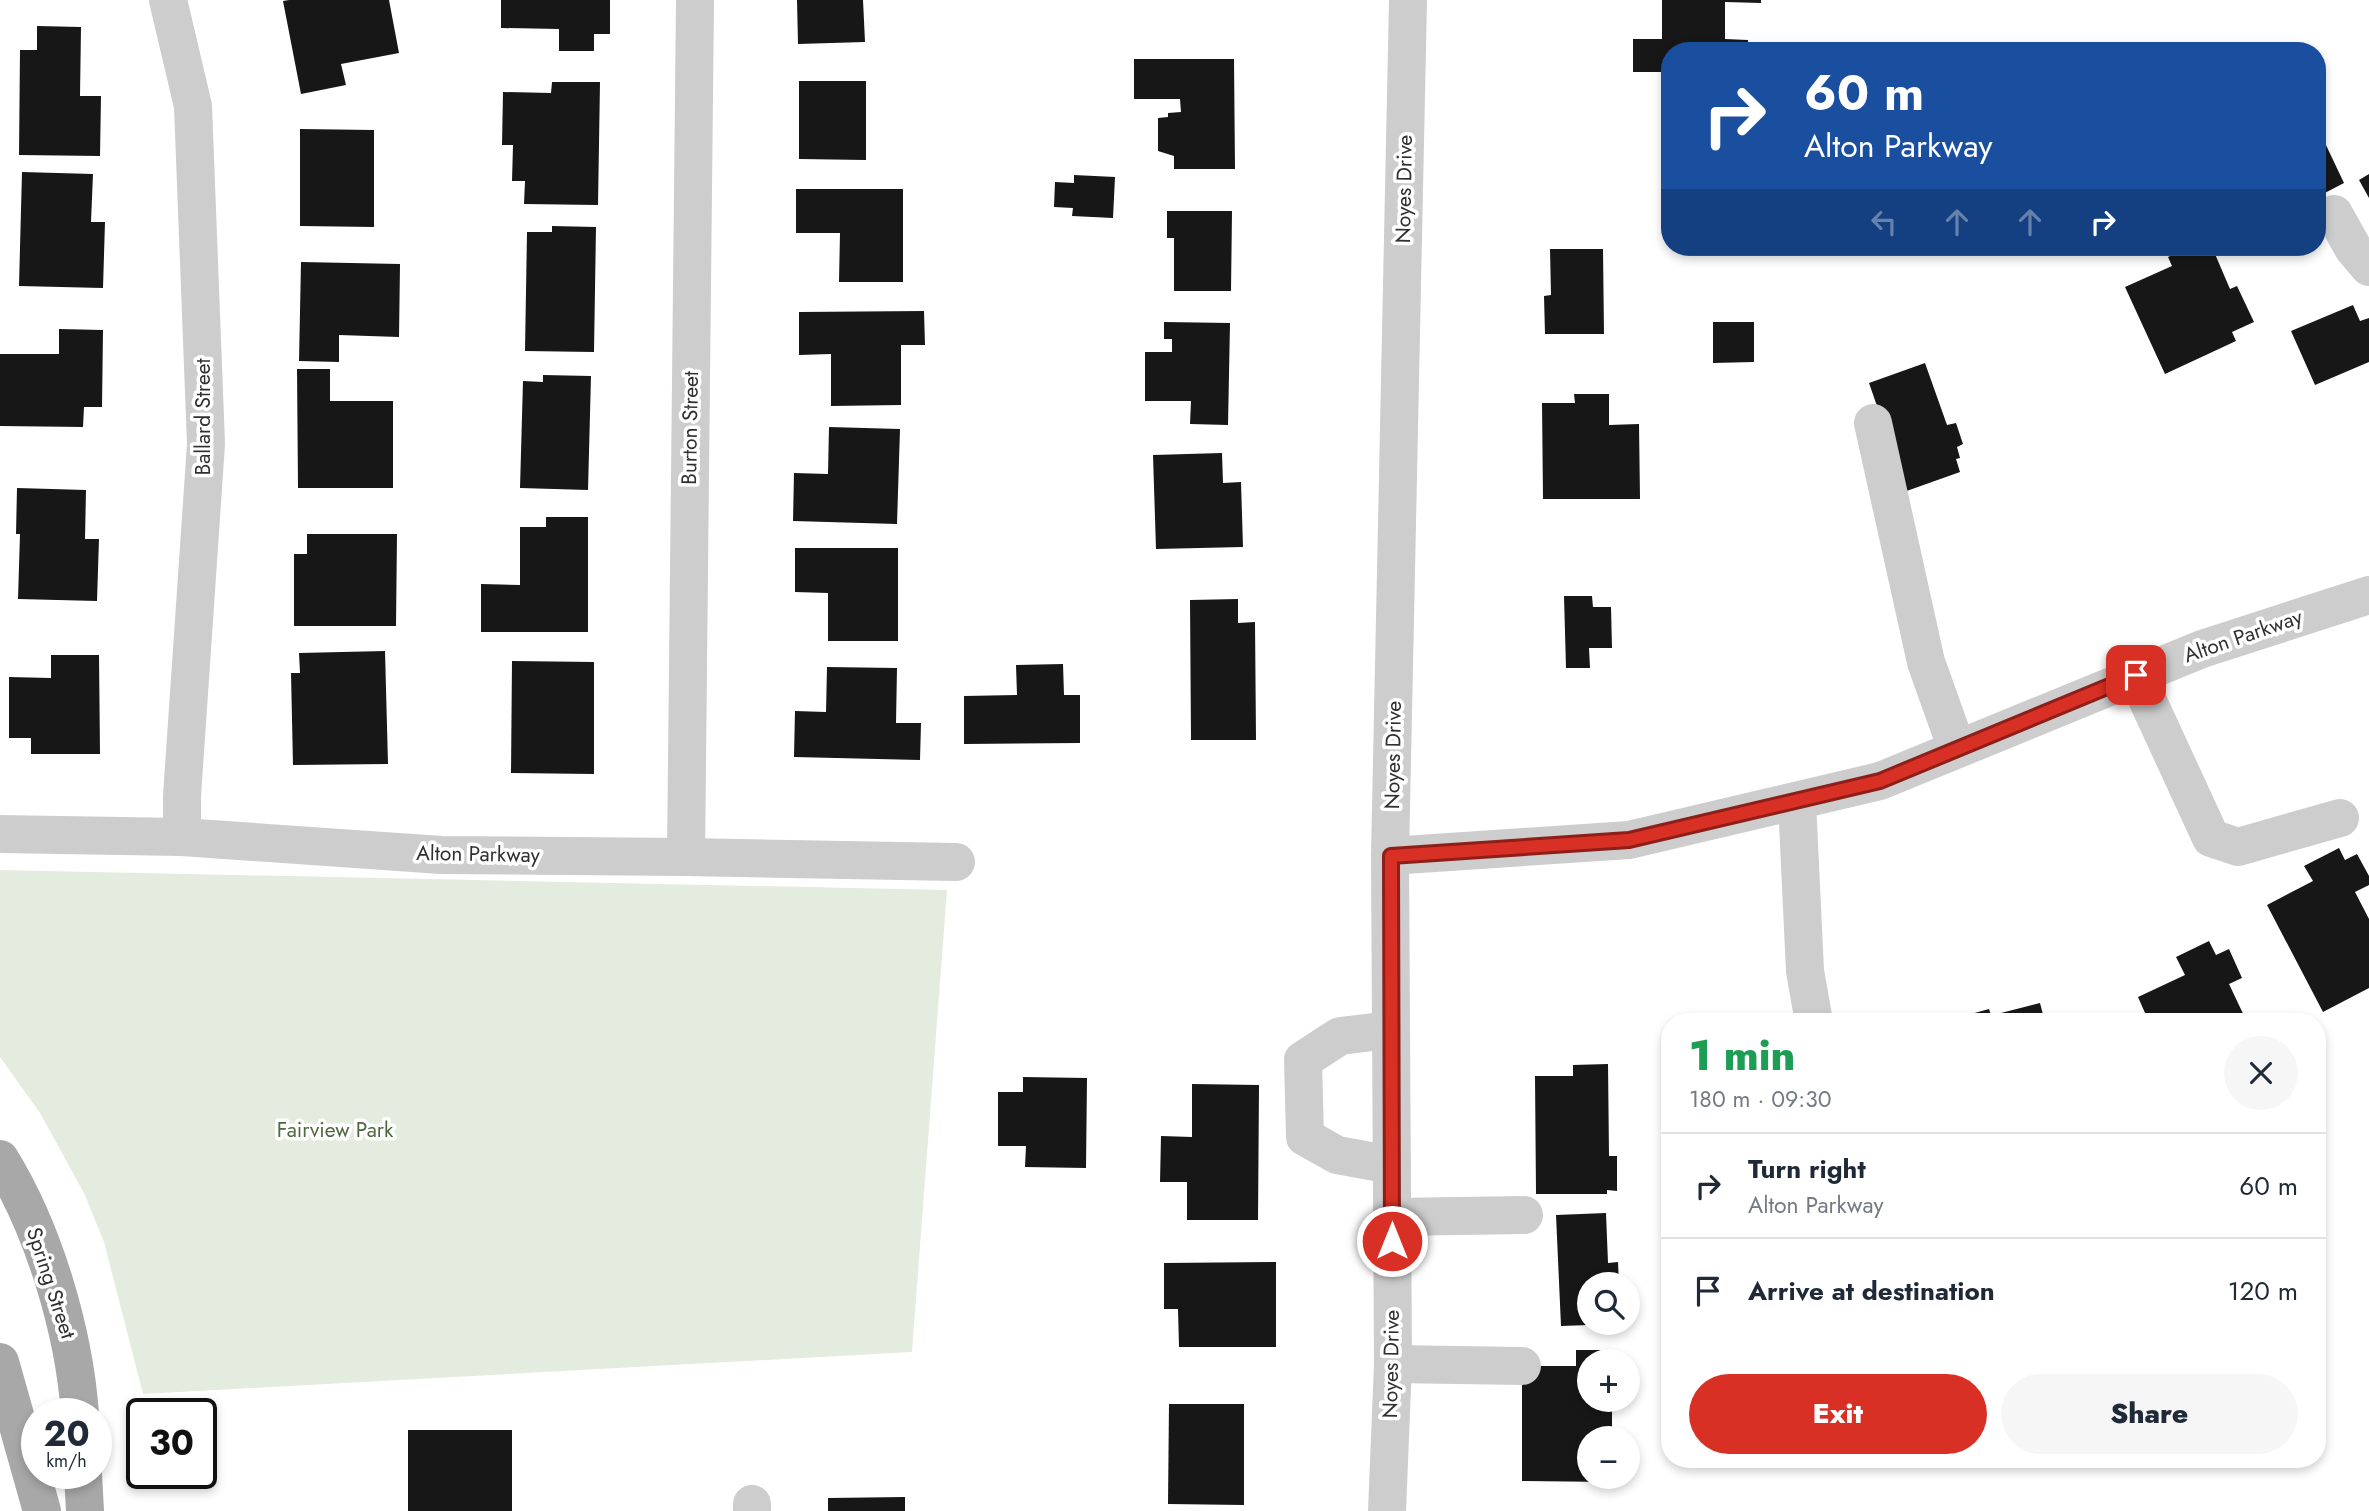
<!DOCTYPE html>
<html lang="en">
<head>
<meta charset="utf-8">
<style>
  body { margin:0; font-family:Jost,sans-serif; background:#f6f6f7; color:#1f2937; height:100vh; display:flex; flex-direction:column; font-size:26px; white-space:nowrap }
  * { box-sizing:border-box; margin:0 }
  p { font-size:23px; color:#747a83 }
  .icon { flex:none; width:38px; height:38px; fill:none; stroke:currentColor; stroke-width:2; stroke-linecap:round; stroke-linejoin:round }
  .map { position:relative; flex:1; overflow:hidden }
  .panel { position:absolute; left:1661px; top:1013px; width:665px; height:455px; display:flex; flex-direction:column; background:#fff; border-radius:28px; box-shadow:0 4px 10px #0003 }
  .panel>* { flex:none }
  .hud { position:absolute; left:1661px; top:42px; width:665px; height:214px; border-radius:28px; box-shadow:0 4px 10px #0003; background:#1a4fa0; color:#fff; overflow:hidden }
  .buttons { position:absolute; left:1577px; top:1272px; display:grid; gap:14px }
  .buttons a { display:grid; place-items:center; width:63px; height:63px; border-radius:50%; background:#fff; box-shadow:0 4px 10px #0003; font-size:35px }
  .speed { position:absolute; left:21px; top:1398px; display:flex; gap:14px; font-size:35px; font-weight:700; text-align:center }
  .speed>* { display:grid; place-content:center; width:91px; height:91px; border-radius:50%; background:#fff; box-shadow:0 4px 10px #0003; line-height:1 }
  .speed small { font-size:18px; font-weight:400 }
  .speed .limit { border:4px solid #111; border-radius:10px; background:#fff; color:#111 }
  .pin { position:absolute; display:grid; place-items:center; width:60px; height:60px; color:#fff; margin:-30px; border-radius:14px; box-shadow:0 4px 10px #0006 }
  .me { position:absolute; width:77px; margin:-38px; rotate:0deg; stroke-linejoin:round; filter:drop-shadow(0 0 5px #0008) }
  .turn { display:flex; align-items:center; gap:24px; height:147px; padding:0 28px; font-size:32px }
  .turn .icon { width:91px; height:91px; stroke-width:2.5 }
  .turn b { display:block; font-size:49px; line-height:60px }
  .lanes { display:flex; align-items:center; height:66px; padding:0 28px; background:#0003; justify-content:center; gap:35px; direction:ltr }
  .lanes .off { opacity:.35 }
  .round { display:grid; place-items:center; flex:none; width:74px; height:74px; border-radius:37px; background:#f6f6f7 }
  .overview { display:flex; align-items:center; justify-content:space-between; height:119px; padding:0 28px }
  h1 { font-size:42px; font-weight:800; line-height:52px; color:#1e9e55 }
  .action { display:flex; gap:14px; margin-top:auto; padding:14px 28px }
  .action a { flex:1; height:80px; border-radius:42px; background:#d93025; color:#fff; font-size:28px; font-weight:800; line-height:80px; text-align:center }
  .action a+a { background:#f6f6f7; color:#1f2937 }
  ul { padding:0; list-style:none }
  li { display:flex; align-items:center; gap:21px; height:105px; padding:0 28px; border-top:2px solid #e0e1e3 }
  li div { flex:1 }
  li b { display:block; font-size:26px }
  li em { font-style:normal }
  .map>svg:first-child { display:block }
</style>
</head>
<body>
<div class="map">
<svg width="2369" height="1511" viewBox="0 0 2369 1511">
  <rect width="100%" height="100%" fill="#fff"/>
  <path fill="#e4ecdf" d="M 0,870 L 947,890 L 912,1352 L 143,1394 L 104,1242 L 84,1193 L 40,1113 L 0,1057 Z"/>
  <g fill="#171717">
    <path d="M 289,0 L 389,0 L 399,53 L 341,64 L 346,85 L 301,94 L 283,1 Z"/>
    <path d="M 501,0 L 610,0 L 610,34 L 594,34 L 594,51 L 559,51 L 559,29 L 501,28 Z"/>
    <path d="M 797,0 L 863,0 L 865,42 L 798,44 Z"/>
    <path d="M 1662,0 L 1761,0 L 1761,3 L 1725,2 L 1725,39 L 1748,40 L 1748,51 L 1670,51 L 1670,117 L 1666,117 L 1667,72 L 1633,72 L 1633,39 L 1662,39 Z"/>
    <path d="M 37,26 L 81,27 L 80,96 L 101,96 L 100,156 L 19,155 L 20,50 L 37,50 Z"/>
    <path d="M 1134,59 L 1234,59 L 1235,169 L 1174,169 L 1174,156 L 1158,151 L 1158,118 L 1168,117 L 1168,113 L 1181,112 L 1180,99 L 1134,99 Z"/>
    <path d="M 799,81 L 866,81 L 866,160 L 799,159 Z"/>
    <path d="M 552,82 L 600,82 L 598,205 L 524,204 L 525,181 L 512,181 L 513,145 L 502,145 L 503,92 L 551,93 Z"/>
    <path d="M 300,129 L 374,130 L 374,227 L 300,226 Z"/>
    <path d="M 2325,143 L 2344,183 L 2317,197 L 2317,147 Z"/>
    <path d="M 22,172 L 93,174 L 91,222 L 105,222 L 103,288 L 19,286 Z"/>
    <path d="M 2369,174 L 2369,198 L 2359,180 Z"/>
    <path d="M 1074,175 L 1115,177 L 1113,218 L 1072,216 L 1073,208 L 1054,207 L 1055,182 L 1074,183 Z"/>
    <path d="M 796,189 L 903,189 L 903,282 L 839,282 L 840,233 L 796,233 Z"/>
    <path d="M 1167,211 L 1232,211 L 1231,291 L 1174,291 L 1174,238 L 1167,238 Z"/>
    <path d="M 552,226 L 596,227 L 594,352 L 525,351 L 527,232 L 552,232 Z"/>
    <path d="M 2191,247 L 2195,255 L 2212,247 L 2230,289 L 2237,286 L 2254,322 L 2232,332 L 2236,341 L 2165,374 L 2125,287 L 2172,266 L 2168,257 Z"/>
    <path d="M 1550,249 L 1603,249 L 1604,334 L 1545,334 L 1544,296 L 1551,295 Z"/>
    <path d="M 301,262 L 400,264 L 399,337 L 339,335 L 339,362 L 299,361 Z"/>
    <path d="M 2353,305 L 2360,321 L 2369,318 L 2369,362 L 2315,385 L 2291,331 Z"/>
    <path d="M 924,311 L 925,345 L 901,345 L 901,405 L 831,406 L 831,354 L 799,355 L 799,312 Z"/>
    <path d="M 1164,322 L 1230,323 L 1228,425 L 1190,424 L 1191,401 L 1145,401 L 1145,352 L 1172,352 L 1172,339 L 1164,339 Z"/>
    <path d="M 1713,322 L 1754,322 L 1754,362 L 1713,363 Z"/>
    <path d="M 59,329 L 103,330 L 102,407 L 84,407 L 83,427 L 0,426 L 0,354 L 59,354 Z"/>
    <path d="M 1925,363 L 1947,425 L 1956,423 L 1963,444 L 1957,447 L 1960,458 L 1956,459 L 1960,472 L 1901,493 L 1886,432 L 1869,383 Z"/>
    <path d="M 297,369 L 330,369 L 330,401 L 393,401 L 393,488 L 298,488 Z"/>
    <path d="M 543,375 L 591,376 L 588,490 L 520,488 L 523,381 L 543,382 Z"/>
    <path d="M 1574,394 L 1609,394 L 1609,425 L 1639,424 L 1640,499 L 1543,499 L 1542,403 L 1575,403 Z"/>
    <path d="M 829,427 L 900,429 L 897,524 L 793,521 L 794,473 L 828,474 Z"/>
    <path d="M 1222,453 L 1223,483 L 1241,482 L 1243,547 L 1156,549 L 1153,455 Z"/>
    <path d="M 17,488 L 86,490 L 85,539 L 99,539 L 97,601 L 18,599 L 20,534 L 16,534 Z"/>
    <path d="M 546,517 L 588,517 L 588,632 L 481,632 L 481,584 L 520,585 L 520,527 L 546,527 Z"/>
    <path d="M 307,534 L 397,534 L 396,626 L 294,626 L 294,554 L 307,554 Z"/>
    <path d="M 795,548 L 898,548 L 898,641 L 828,641 L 828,593 L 795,592 Z"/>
    <path d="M 1564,596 L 1592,596 L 1593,607 L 1611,607 L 1612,648 L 1589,648 L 1590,668 L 1566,668 Z"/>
    <path d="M 1238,599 L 1238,623 L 1255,622 L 1256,740 L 1191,740 L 1190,600 Z"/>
    <path d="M 385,651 L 388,764 L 293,765 L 291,673 L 300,673 L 299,653 Z"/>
    <path d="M 51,655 L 99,655 L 100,754 L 31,754 L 31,738 L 9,738 L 9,677 L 51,678 Z"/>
    <path d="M 512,661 L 594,662 L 594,774 L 511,773 Z"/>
    <path d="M 1063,664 L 1064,695 L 1080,695 L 1080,743 L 964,744 L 964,696 L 1017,695 L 1016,665 Z"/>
    <path d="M 827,667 L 897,668 L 896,723 L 921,723 L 920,760 L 794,757 L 795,711 L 826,712 Z"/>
    <path d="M 2339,848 L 2345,860 L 2357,854 L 2369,876 L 2369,885 L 2355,892 L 2369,919 L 2369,988 L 2323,1012 L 2267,905 L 2313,881 L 2304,866 Z"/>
    <path d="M 2209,941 L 2216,955 L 2229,949 L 2242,978 L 2229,984 L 2247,1022 L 2149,1022 L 2138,997 L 2185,975 L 2176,957 Z"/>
    <path d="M 2040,1003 L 2045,1022 L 2003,1022 L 2001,1013 Z"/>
    <path d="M 1989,1009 L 1993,1022 L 1961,1022 L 1960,1017 Z"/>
    <path d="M 1782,1015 L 1783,1022 L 1748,1022 L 1748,1021 Z"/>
    <path d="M 1608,1064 L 1609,1156 L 1617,1156 L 1617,1191 L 1607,1190 L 1607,1194 L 1536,1194 L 1535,1076 L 1573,1076 L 1573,1065 Z"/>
    <path d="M 1023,1077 L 1087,1078 L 1086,1168 L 1025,1167 L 1026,1146 L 998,1146 L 998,1092 L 1023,1092 Z"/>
    <path d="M 1192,1084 L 1259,1085 L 1258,1220 L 1187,1220 L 1187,1182 L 1160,1182 L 1161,1136 L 1192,1137 Z"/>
    <path d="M 1606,1213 L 1608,1263 L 1618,1262 L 1619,1284 L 1589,1284 L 1589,1325 L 1561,1326 L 1556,1215 Z"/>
    <path d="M 1276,1262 L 1276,1347 L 1179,1347 L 1178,1309 L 1164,1309 L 1164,1263 Z"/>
    <path d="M 1576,1350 L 1612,1350 L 1612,1362 L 1589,1362 L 1589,1400 L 1612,1400 L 1612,1438 L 1589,1438 L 1589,1477 L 1611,1477 L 1611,1482 L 1522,1481 L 1522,1366 L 1576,1366 Z"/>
    <path d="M 1169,1404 L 1244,1404 L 1244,1505 L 1168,1504 Z"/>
    <rect x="408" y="1430" width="104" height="81"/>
    <path d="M 905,1497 L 905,1511 L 828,1511 L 828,1498 Z"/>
  </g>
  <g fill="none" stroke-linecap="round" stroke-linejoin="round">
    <g stroke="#cdcdcd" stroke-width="38">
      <path d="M 168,0 L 193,106 L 206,444 L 182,796 L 182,837"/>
      <path d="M 2334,214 L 2353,248 L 2369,267"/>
      <path d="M 1873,423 L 1926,662 L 1957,749"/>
      <path d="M 2136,675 L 2211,838 L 2238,847 L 2340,818"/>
      <path d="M 1797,801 L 1805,971 L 1814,1022"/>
      <path d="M 0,834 L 182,837 L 441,855 L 686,857 L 956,862"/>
      <path d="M 1390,856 L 1629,840 L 1880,781 L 2202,649 L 2369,595"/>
      <path d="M 686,857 L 695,0"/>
      <path d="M 1390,1030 L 1340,1036 L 1303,1060 L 1305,1137 L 1337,1155 L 1392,1165"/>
      <path d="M 1392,1217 L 1524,1215"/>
      <path d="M 1393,1364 L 1522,1366"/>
      <path d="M 752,1511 L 752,1504"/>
      <path d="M 1387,1511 L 1393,1364 L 1390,856 L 1408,0"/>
    </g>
    <g stroke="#a8a8a8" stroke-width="38">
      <path d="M 0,1159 C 44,1230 74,1331 80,1414"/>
      <path d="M 0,1362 L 42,1511"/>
      <path d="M 83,1474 L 85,1511"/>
    </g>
  </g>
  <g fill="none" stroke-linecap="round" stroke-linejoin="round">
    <defs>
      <path id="route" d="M 1392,1241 L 1391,856 L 1629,840 L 1880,781 L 2136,675"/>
    </defs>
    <use href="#route" stroke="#8d1f18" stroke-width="18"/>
    <use href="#route" stroke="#d93025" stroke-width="12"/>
  </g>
  <g text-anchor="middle" stroke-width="7" stroke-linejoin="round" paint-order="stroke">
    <g font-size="21" fill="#303030" stroke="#fff">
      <text transform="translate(1404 189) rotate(-89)" y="7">Noyes Drive</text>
      <text transform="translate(203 417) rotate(-90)" y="7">Ballard Street</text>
      <text transform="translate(690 428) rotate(-89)" y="7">Burton Street</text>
      <text transform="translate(2243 636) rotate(-19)" y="7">Alton Parkway</text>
      <text transform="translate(1393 755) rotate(-89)" y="7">Noyes Drive</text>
      <text transform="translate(478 854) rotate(1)" y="7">Alton Parkway</text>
      <text transform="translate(51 1283) rotate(72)" y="7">Spring Street</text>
      <text transform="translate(1391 1364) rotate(-89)" y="7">Noyes Drive</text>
    </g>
    <g font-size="21" fill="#4e6840" stroke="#fff">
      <text x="335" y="1137">Fairview Park</text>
    </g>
  </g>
</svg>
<div class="buttons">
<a><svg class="icon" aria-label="search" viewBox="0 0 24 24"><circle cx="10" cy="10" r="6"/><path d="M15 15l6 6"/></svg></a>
<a>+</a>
<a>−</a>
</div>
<div class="speed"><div>20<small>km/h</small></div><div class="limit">30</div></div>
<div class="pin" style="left:2136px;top:675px;background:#d93025"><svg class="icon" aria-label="arrive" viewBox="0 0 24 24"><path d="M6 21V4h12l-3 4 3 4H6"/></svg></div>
<svg class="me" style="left:1392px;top:1241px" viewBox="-20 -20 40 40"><circle r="17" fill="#d93025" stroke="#fff" stroke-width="3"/><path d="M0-11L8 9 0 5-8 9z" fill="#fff"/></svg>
<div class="hud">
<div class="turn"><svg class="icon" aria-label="right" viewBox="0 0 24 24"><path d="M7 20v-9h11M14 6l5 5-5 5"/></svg><div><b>60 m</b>Alton Parkway</div></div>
<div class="lanes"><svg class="icon off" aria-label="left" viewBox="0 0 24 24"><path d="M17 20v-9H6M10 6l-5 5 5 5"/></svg><svg class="icon off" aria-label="ahead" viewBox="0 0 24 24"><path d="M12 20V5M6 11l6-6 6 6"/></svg><svg class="icon off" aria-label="ahead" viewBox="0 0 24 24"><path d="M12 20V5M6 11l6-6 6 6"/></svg><svg class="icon" aria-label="right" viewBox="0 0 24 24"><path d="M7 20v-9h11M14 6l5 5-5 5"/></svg></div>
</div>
<section class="panel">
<div class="overview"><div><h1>1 min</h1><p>180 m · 09:30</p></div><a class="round"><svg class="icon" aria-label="close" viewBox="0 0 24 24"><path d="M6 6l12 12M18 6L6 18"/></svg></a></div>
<ul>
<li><svg class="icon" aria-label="right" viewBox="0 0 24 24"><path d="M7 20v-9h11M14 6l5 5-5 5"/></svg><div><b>Turn right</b><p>Alton Parkway</p></div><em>60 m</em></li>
<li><svg class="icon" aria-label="arrive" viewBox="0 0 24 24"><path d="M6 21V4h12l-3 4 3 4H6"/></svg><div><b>Arrive at destination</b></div><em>120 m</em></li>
</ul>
<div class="action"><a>Exit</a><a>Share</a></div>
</section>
</div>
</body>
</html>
